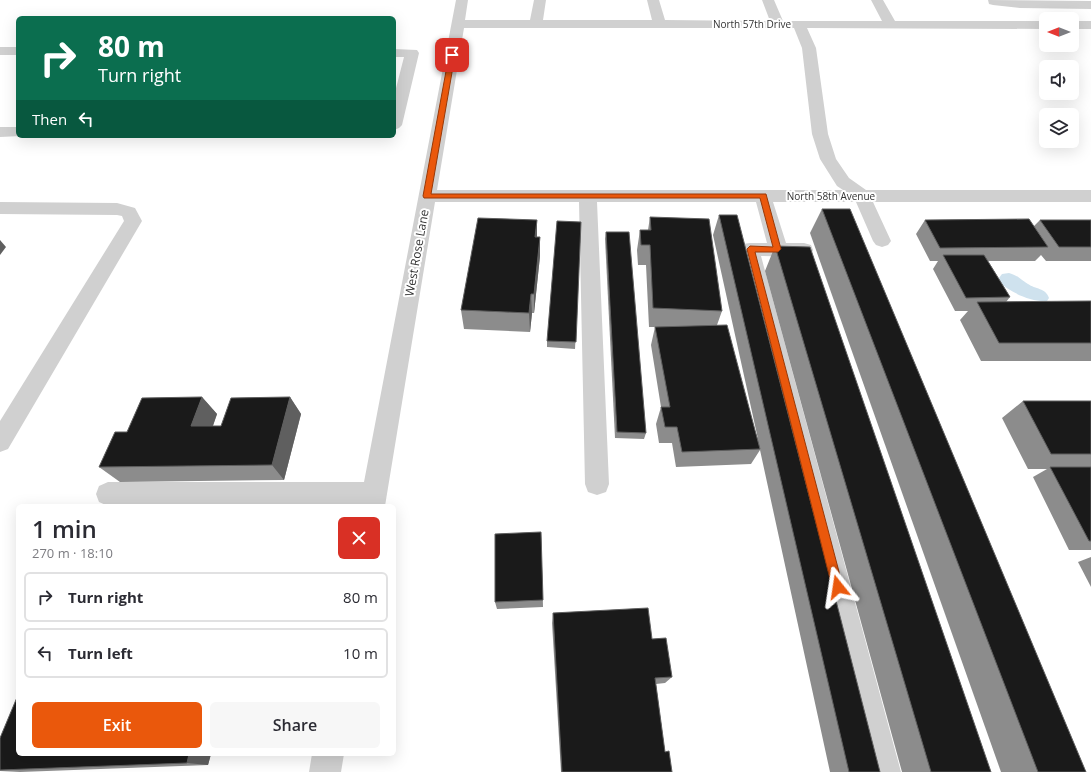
<!DOCTYPE html>
<html lang="en">
<head>
<meta charset="utf-8">
<style>
  body { margin:0; font-family:"Open Sans",sans-serif; background:#f7f7f7; color:#2b2b33; height:100vh; display:flex; flex-direction:column; font-size:15px; white-space:nowrap }
  * { box-sizing:border-box; margin:0 }
  p { font-size:13px; color:#7c7c81 }
  .icon { flex:none; width:22px; height:22px; fill:none; stroke:currentColor; stroke-width:2; stroke-linecap:round; stroke-linejoin:round }
  .map { position:relative; flex:1; overflow:hidden }
  .panel { position:absolute; left:16px; top:504px; width:380px; height:252px; display:flex; flex-direction:column; background:#fff; border-radius:6px; box-shadow:0 4px 16px #0002 }
  .panel>* { flex:none }
  .banner { position:absolute; left:16px; top:16px; width:380px; height:122px; border-radius:6px; box-shadow:0 4px 16px #0002; background:#0b6e4f; color:#fff; overflow:hidden }
  .needle { width:26px; rotate:270deg }
  .tools { position:absolute; left:1039px; top:12px; display:grid; gap:8px }
  .tools a { display:grid; place-items:center; width:40px; height:40px; border-radius:6px; background:#fff; box-shadow:0 4px 16px #0002; font-size:20px }
  .pin { position:absolute; display:grid; place-items:center; width:34px; height:34px; color:#fff; margin:-17px; border-radius:8px; box-shadow:0 2px 6px #0006 }
  .me { position:absolute; width:44px; margin:-22px; rotate:345deg; stroke-linejoin:round; filter:drop-shadow(0 0 3px #0008) }
  .turn { display:flex; align-items:center; gap:14px; height:84px; padding:0 16px; font-size:18px }
  .turn .icon { width:52px; height:52px; stroke-width:2.5 }
  .turn b { display:block; font-size:28px; line-height:34px }
  .then { display:flex; align-items:center; height:38px; padding:0 16px; background:#0003; gap:8px; font-size:15px }
  .round { display:grid; place-items:center; flex:none; width:42px; height:42px; border-radius:6px; background:#f7f7f7 }
  .overview { display:flex; align-items:center; justify-content:space-between; height:68px; padding:0 16px }
  h1 { font-size:24px; font-weight:600; line-height:30px }
  .button { display:flex; gap:8px; margin-top:auto; padding:8px 16px }
  .button a { flex:1; height:46px; border-radius:6px; background:#ea580c; color:#fff; font-size:16px; font-weight:600; line-height:46px; text-align:center }
  .button a+a { background:#f7f7f7; color:#2b2b33 }
  ul { padding:0; list-style:none }
  li { display:flex; align-items:center; gap:12px; height:50px; margin:0 8px 6px; padding:0 8px; border:2px solid #e1e1e2; border-radius:6px }
  li div { flex:1 }
  li b { display:block; font-size:15px }
  li em { font-style:normal }
  .map>svg:first-child { display:block }
</style>
</head>
<body>
<div class="map">
<svg width="1091" height="772" viewBox="0 0 1091 772">
  <rect width="100%" height="100%" fill="#fff"/>
  <path fill="#cfe2ee" d="M 1009,273 C 1019,276 1020,279 1028,284 C 1035,289 1046,288 1049,298 L 1047,301 C 1031,302 1012,293 1000,283 L 999,278 L 1002,274 Z"/>
  <g fill="none" stroke-linecap="round" stroke-linejoin="round">
    <g fill="#d0d0d0" fill-rule="evenodd">
      <path d="M 456,0 L 468,0 L 465,20 L 530,20 L 534,0 L 546,0 L 543,20 L 652,20 L 647,0 L 659,0 L 665,20 L 770,21 L 762,0 L 774,0 L 783,21 L 882,21 L 871,0 L 883,0 L 895,21 L 1046,21 L 1046,29 L 807,28 L 816,48 L 828,134 L 836,159 L 849,178 L 866,190 L 1091,190 L 1091,202 L 873,202 L 891,241 L 888,245 L 882,247 L 876,245 L 873,241 L 856,202 L 773,202 L 786,243 L 804,243 L 811,245 L 813,250 L 811,255 L 804,257 L 761,256 L 901,772 L 869,772 L 741,249 L 743,244 L 750,243 L 767,243 L 756,202 L 597,202 L 609,484 L 606,492 L 597,495 L 588,492 L 585,484 L 579,202 L 435,202 L 385,506 L 108,506 L 99,502 L 96,494 L 99,486 L 108,482 L 364,482 ZM 464,28 L 794,28 L 802,48 L 812,134 L 820,159 L 837,186 L 843,190 L 437,190 Z"/>
      <path d="M 988,0 L 1091,1 L 1091,9 L 1020,8 L 993,5 L 989,4 Z"/>
      <rect x="1072" y="21" width="19" height="8"/>
      <rect x="0" y="47" width="18" height="8"/>
      <path d="M 394,49 L 417,50 L 419,53 L 402,125 L 399,128 L 394,130 L 394,96 L 404,57 L 394,57 Z"/>
      <path d="M 0,127 L 18,127 L 18,136 L 21,136 L 0,137 Z"/>
      <path d="M 0,202 L 117,203 L 135,208 L 142,221 L 8,449 L 0,452 L 0,421 L 124,221 L 122,216 L 117,215 L 0,214 Z"/>
      <path d="M 312,754 L 344,754 L 341,772 L 309,772 Z"/>
    </g>
  </g>
  <g fill="#8c8c8c">
    <path d="M 822,209 L 1086,772 L 1001,772 L 810,233 Z"/>
    <path d="M 719,215 L 880,772 L 830,772 L 760,450 L 751,464 L 676,467 L 672,443 L 659,443 L 656,424 L 661,407 L 651,345 L 655,327 L 656,327 L 649,327 L 646,265 L 638,265 L 637,250 L 640,230 L 648,230 L 650,217 L 722,311 L 717,325 L 758,439 L 713,235 Z"/>
    <path d="M 537,220 L 537,237 L 540,237 L 540,256 L 534,313 L 532,313 L 530,332 L 464,329 L 461,310 Z"/>
    <path d="M 925,220 L 1034,226 L 1040,220 L 1091,220 L 1091,261 L 1046,261 L 1041,255 L 1035,261 L 988,261 L 1010,297 L 1006,302 L 1091,301 L 1091,361 L 981,361 L 960,320 L 968,311 L 955,311 L 933,269 L 938,261 L 930,261 L 916,234 Z"/>
    <path d="M 581,222 L 575,349 L 547,347 L 547,341 Z"/>
    <path d="M 606,232 L 646,433 L 644,439 L 615,438 L 605,239 Z"/>
    <path d="M 775,246 L 991,772 L 902,772 L 765,271 Z"/>
    <path d="M 202,397 L 217,414 L 213,426 L 221,426 L 290,397 L 301,414 L 284,480 L 120,482 L 99,467 L 127,432 Z"/>
    <path d="M 1023,401 L 1091,401 L 1091,550 L 1069,550 L 1033,477 L 1047,469 L 1028,469 L 1002,418 Z"/>
    <path d="M 541,532 L 543,607 L 497,609 L 495,602 Z"/>
    <path d="M 1091,557 L 1091,587 L 1078,562 Z"/>
    <path d="M 553,613 L 652,639 L 672,677 L 665,683 L 656,684 L 665,752 L 672,772 L 561,772 L 552,623 Z"/>
    <path d="M 0,738 L 211,754 L 208,765 L 20,772 L 0,771 Z"/>
  </g>
  <g fill="#5f5f5f">
    <path d="M 537,220 L 537,240 L 535,237 Z"/>
    <path d="M 540,237 L 540,256 L 534,313 L 534,294 Z"/>
    <path d="M 0,240 L 6,247 L 0,255 Z"/>
    <path d="M 531,294 L 532,313 L 530,332 L 529,313 Z"/>
    <path d="M 202,397 L 217,414 L 207,442 L 191,426 Z"/>
    <path d="M 290,397 L 301,414 L 284,480 L 272,465 Z"/>
    <path d="M 189,754 L 211,754 L 208,765 L 187,763 Z"/>
  </g>
  <g fill="#1a1a1a" stroke="#5f5f5f">
    <path d="M 822,209 L 850,209 L 1086,772 L 1038,772 Z"/>
    <path d="M 719,215 L 737,215 L 880,772 L 849,772 Z"/>
    <path d="M 650,217 L 709,219 L 722,311 L 653,308 L 650,245 L 641,245 L 640,230 L 651,230 Z"/>
    <path d="M 478,218 L 537,220 L 535,237 L 540,237 L 534,294 L 531,294 L 529,313 L 461,310 Z"/>
    <path d="M 1029,219 L 1048,247 L 940,248 L 925,220 Z"/>
    <path d="M 1040,220 L 1091,220 L 1091,247 L 1059,247 Z"/>
    <path d="M 557,221 L 581,222 L 576,342 L 547,341 Z"/>
    <path d="M 606,232 L 629,232 L 646,433 L 617,432 Z"/>
    <path d="M 775,246 L 810,247 L 991,772 L 931,772 Z"/>
    <path d="M 943,255 L 984,255 L 1010,297 L 966,298 Z"/>
    <path d="M 1091,301 L 1091,343 L 999,343 L 977,302 Z"/>
    <path d="M 727,325 L 760,449 L 682,452 L 677,427 L 665,427 L 661,407 L 670,407 L 655,327 Z"/>
    <path d="M 202,397 L 191,426 L 221,426 L 231,398 L 290,397 L 272,465 L 99,467 L 115,432 L 127,432 L 142,398 Z"/>
    <path d="M 1023,401 L 1091,401 L 1091,454 L 1051,454 Z"/>
    <path d="M 1050,467 L 1091,467 L 1091,541 L 1089,541 Z"/>
    <path d="M 541,532 L 543,600 L 495,602 L 495,534 Z"/>
    <path d="M 648,608 L 652,639 L 666,638 L 672,677 L 655,678 L 665,752 L 669,751 L 672,772 L 562,772 L 553,613 Z"/>
    <path d="M 18,695 L 18,754 L 189,754 L 187,763 L 0,770 L 0,738 Z"/>
  </g>
  <path fill="#ea580c" stroke="#983908" d="M 452,53 L 455,55 L 431,194 L 766,194 L 781,249 L 778,252 L 755,252 L 843,587 L 842,591 L 838,593 L 834,591 L 832,587 L 747,249 L 750,246 L 773,247 L 760,198 L 424,198 L 423,196 L 449,55 Z"/>
  <g text-anchor="middle" stroke-width="4" stroke-linejoin="round" paint-order="stroke">
    <g font-size="10" fill="#333" stroke="#fff">
      <text x="752" y="28">North 57th Drive</text>
      <text x="831" y="200">North 58th Avenue</text>
    </g>
    <g font-size="12" fill="#333" stroke="#fff">
      <text transform="translate(417 253) rotate(-80)" y="4">West Rose Lane</text>
    </g>
  </g>
</svg>
<div class="tools">
<a><svg class="needle" viewBox="-14 -14 28 28"><path d="M0-13l5 13h-10z" fill="#e53935"/><path d="M0 13l5-13h-10z" fill="#7c7c81"/></svg></a>
<a><svg class="icon" aria-label="sound" viewBox="0 0 24 24"><path d="M4 9h4l5-4v14l-5-4H4zM17 9q2 3 0 6"/></svg></a>
<a><svg class="icon" aria-label="layers" viewBox="0 0 24 24"><path d="M12 4l9 5-9 5-9-5zM3 14l9 5 9-5"/></svg></a>
</div>
<div class="pin" style="left:452px;top:55px;background:#d93025"><svg class="icon" aria-label="arrive" viewBox="0 0 24 24"><path d="M6 21V4h12l-3 4 3 4H6"/></svg></div>
<svg class="me" style="left:838px;top:587px" viewBox="-20 -20 40 40"><path d="M0-17L14 15 0 8-14 15z" fill="#ea580c" stroke="#fff" stroke-width="4"/></svg>
<div class="banner">
<div class="turn"><svg class="icon" aria-label="right" viewBox="0 0 24 24"><path d="M7 20v-9h11M14 6l5 5-5 5"/></svg><div><b>80 m</b>Turn right</div></div>
<div class="then">Then<svg class="icon" aria-label="left" viewBox="0 0 24 24"><path d="M17 20v-9H6M10 6l-5 5 5 5"/></svg></div>
</div>
<section class="panel">
<div class="overview"><div><h1>1 min</h1><p>270 m · 18:10</p></div><a class="round" style="background:#d93025;color:#fff"><svg class="icon" aria-label="close" viewBox="0 0 24 24"><path d="M6 6l12 12M18 6L6 18"/></svg></a></div>
<ul>
<li><svg class="icon" aria-label="right" viewBox="0 0 24 24"><path d="M7 20v-9h11M14 6l5 5-5 5"/></svg><div><b>Turn right</b></div><em>80 m</em></li>
<li><svg class="icon" aria-label="left" viewBox="0 0 24 24"><path d="M17 20v-9H6M10 6l-5 5 5 5"/></svg><div><b>Turn left</b></div><em>10 m</em></li>
</ul>
<div class="button"><a>Exit</a><a>Share</a></div>
</section>
</div>
</body>
</html>
